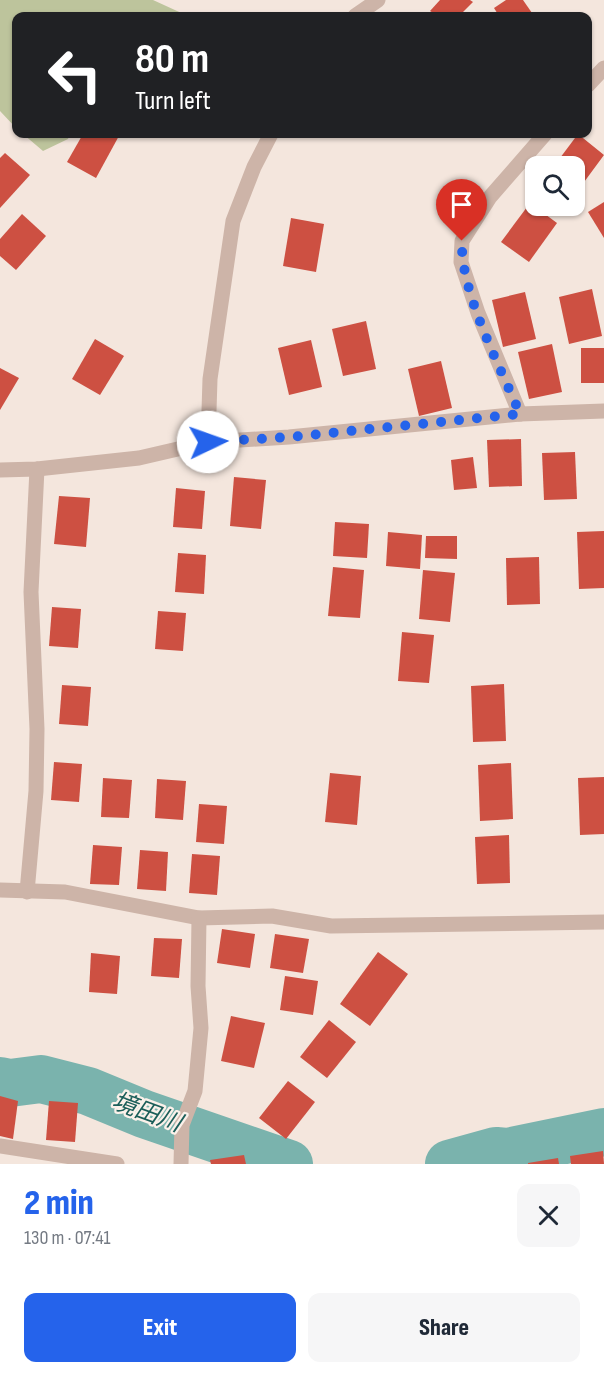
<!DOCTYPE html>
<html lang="en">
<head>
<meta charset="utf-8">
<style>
  body { margin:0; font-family:"Sofia Sans Condensed","Noto Sans JP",sans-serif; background:#f6f6f7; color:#1f2937; height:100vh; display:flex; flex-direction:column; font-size:22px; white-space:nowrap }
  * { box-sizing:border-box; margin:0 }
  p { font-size:20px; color:#747a83 }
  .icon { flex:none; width:33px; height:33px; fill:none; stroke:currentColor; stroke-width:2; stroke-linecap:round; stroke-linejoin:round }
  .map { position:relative; height:1164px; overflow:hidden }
  .details { display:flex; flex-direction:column; background:#fff; flex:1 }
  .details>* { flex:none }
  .top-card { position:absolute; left:12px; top:12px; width:580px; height:126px; border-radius:12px; box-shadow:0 2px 4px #0004; background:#202124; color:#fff; overflow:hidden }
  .buttons { position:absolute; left:525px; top:156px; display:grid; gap:12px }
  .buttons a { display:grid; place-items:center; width:60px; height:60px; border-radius:12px; background:#fff; box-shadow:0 2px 4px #0004; font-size:30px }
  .pin { position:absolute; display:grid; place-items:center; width:51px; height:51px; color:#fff; margin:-62px -26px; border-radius:50% 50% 50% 0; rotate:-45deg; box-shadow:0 0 6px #0007 }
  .pin .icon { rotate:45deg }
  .me { position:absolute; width:66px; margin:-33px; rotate:87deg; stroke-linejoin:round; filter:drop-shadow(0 0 4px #0008) }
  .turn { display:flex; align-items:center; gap:21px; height:126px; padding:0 24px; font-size:27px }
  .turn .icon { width:78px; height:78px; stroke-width:2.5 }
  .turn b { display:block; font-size:42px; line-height:51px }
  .round { display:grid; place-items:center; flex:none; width:63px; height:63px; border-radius:12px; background:#f6f6f7 }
  .headline { display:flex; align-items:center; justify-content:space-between; height:102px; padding:0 24px }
  h1 { font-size:36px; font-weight:800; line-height:45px; color:#2563eb }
  .primary-button { display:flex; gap:12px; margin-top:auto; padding:12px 24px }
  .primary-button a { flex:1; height:69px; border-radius:12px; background:#2563eb; color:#fff; font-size:24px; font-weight:800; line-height:69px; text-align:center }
  .primary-button a+a { background:#f6f6f7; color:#1f2937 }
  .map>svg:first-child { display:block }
</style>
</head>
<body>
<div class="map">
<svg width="604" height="1164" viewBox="0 0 604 1164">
  <rect width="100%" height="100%" fill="#f4e6dd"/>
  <g fill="#bdc49c">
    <path d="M 0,0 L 153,0 L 188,16 L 16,16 L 16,128 L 0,111 Z"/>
    <path d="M 23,134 L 70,134 L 68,139 L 43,151 Z"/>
  </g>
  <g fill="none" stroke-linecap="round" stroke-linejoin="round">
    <g stroke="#7ab3ad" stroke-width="48">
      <path d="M 0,1081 L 10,1083 L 41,1079 L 88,1091 L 144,1114 L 289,1164"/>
      <path d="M 449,1164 L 496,1151 L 507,1152 L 604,1132"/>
    </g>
  </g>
  <g fill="#cd5042">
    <path d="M 440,0 L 470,0 L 473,2 L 459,16 L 438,16 L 430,11 Z"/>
    <path d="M 506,0 L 523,0 L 532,13 L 527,16 L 499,16 L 494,8 Z"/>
    <path d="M 83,134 L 120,134 L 96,178 L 67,162 Z"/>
    <path d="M 578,134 L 604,155 L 576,193 L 574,166 L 554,166 Z"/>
    <path d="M 5,153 L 30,175 L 0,208 L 0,158 Z"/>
    <path d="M 604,202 L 604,238 L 588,212 Z"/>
    <path d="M 530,203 L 557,223 L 529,262 L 501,242 Z"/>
    <path d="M 22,214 L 46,236 L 16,270 L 0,256 L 0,239 Z"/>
    <path d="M 291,218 L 324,224 L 316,272 L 283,266 Z"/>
    <path d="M 592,289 L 602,336 L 569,344 L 559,297 Z"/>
    <path d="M 525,292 L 536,339 L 503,347 L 492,300 Z"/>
    <path d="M 366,321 L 376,369 L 343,376 L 332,329 Z"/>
    <path d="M 95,339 L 124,356 L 100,395 L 72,379 Z"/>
    <path d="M 311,340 L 322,387 L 289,395 L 278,348 Z"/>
    <path d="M 552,344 L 562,392 L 529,399 L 518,352 Z"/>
    <rect x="581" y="348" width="23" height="35"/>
    <path d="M 441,361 L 452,408 L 419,416 L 408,369 Z"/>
    <path d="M 0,368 L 19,378 L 0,410 Z"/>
    <path d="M 521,439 L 522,486 L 489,487 L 487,440 Z"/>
    <path d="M 575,452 L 577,499 L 544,500 L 542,453 Z"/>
    <path d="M 473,457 L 477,488 L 454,490 L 451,460 Z"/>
    <path d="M 234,477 L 266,480 L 261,529 L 230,526 Z"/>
    <path d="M 176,488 L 205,491 L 202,529 L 173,527 Z"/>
    <path d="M 59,496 L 90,498 L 86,547 L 54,544 Z"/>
    <path d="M 335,522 L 369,524 L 367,558 L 333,556 Z"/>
    <path d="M 604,531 L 604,588 L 579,589 L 577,532 Z"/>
    <path d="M 388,532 L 422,535 L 420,569 L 386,566 Z"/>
    <path d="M 426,536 L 457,536 L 457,559 L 425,558 Z"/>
    <path d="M 178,553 L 206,555 L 204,594 L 175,592 Z"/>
    <path d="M 539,557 L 540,604 L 507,605 L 506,558 Z"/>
    <path d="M 333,567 L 364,570 L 360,618 L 328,616 Z"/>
    <path d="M 423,570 L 455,573 L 450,622 L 419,619 Z"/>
    <path d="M 52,607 L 81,609 L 78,648 L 49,646 Z"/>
    <path d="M 158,611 L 186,613 L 183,651 L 155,649 Z"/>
    <path d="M 402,632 L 434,635 L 429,683 L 398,681 Z"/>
    <path d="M 504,684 L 506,741 L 473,742 L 471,686 Z"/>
    <path d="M 62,685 L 91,687 L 88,726 L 59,724 Z"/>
    <path d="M 54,762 L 82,764 L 79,802 L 51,800 Z"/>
    <path d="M 511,763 L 513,819 L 480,821 L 478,765 Z"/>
    <path d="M 330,773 L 361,776 L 357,825 L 325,822 Z"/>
    <path d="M 604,777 L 604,834 L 580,835 L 578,778 Z"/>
    <path d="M 103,778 L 132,780 L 129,818 L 101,817 Z"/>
    <path d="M 157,779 L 186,781 L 183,820 L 155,818 Z"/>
    <path d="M 199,804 L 227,806 L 224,844 L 196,842 Z"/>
    <path d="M 509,835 L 510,883 L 477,884 L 475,837 Z"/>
    <path d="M 93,845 L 122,847 L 119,885 L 90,884 Z"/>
    <path d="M 140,850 L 168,852 L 166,891 L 137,889 Z"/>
    <path d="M 192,854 L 220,856 L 217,895 L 189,893 Z"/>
    <path d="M 222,929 L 255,934 L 250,968 L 217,963 Z"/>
    <path d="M 275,934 L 309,939 L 303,973 L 270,968 Z"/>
    <path d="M 154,938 L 182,939 L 179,978 L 151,976 Z"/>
    <path d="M 378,952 L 408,974 L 370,1026 L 340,1004 Z"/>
    <path d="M 91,953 L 120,956 L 117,994 L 89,992 Z"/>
    <path d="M 285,976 L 318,981 L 313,1015 L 280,1010 Z"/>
    <path d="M 231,1016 L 265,1023 L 254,1068 L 221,1061 Z"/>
    <path d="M 329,1020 L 356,1042 L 327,1078 L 300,1057 Z"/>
    <path d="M 288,1081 L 315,1102 L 286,1139 L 259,1118 Z"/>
    <path d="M 0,1096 L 18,1101 L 13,1139 L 0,1136 Z"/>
    <path d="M 49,1101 L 78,1103 L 75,1142 L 46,1140 Z"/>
    <path d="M 603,1151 L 604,1164 L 571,1164 L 570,1156 Z"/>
    <path d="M 244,1155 L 246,1164 L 211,1164 L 210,1160 Z"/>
    <path d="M 558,1158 L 559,1164 L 528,1164 L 528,1163 Z"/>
  </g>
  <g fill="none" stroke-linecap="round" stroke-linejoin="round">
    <g stroke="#cdb4a8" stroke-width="15">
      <path d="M 355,16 L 378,0"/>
      <path d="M 588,85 L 604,68"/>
      <path d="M 520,414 L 478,313 L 461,262 L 462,241 L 490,197 L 545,134"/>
      <path d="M 208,442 L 210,379 L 233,221 L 254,167 L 271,134"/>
      <path d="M 0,470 L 37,469 L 139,458 L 208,442 L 289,437 L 520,414 L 604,411"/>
      <path d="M 0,890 L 65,892 L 199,918 L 272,916 L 331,926 L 604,922"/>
      <path d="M 27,892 L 36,791 L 37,729 L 31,592 L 37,469"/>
      <path d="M 0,1146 L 117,1164"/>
      <path d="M 181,1164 L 182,1125 L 195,1091 L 201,1028 L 198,986 L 199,918"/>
    </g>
  </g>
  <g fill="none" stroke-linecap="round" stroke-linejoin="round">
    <path stroke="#2563eb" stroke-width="10" stroke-dasharray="0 18" d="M 208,442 L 290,437 L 520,414 C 500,366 460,292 462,241"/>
  </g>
  <g text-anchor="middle" stroke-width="4.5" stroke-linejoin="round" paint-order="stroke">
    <g font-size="24" font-style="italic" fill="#1b5e59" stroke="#fbf1ea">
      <text transform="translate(147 1112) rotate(20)" y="8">境田川</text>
    </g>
  </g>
</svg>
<div class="buttons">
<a><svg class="icon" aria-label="search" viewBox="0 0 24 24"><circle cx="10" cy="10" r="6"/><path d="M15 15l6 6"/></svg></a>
</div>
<div class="pin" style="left:462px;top:241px;background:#d93025"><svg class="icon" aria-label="arrive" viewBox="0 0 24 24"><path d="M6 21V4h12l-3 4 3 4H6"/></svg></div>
<svg class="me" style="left:208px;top:442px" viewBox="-20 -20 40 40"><circle r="19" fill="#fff"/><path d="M0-13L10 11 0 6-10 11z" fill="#2563eb"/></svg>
<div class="top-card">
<div class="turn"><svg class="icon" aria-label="left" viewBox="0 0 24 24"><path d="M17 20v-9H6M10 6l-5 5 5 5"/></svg><div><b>80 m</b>Turn left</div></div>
</div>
</div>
<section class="details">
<div class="headline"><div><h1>2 min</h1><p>130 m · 07:41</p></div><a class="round"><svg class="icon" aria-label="close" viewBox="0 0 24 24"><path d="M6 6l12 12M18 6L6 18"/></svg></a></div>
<div class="primary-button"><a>Exit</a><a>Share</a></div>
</section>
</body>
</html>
